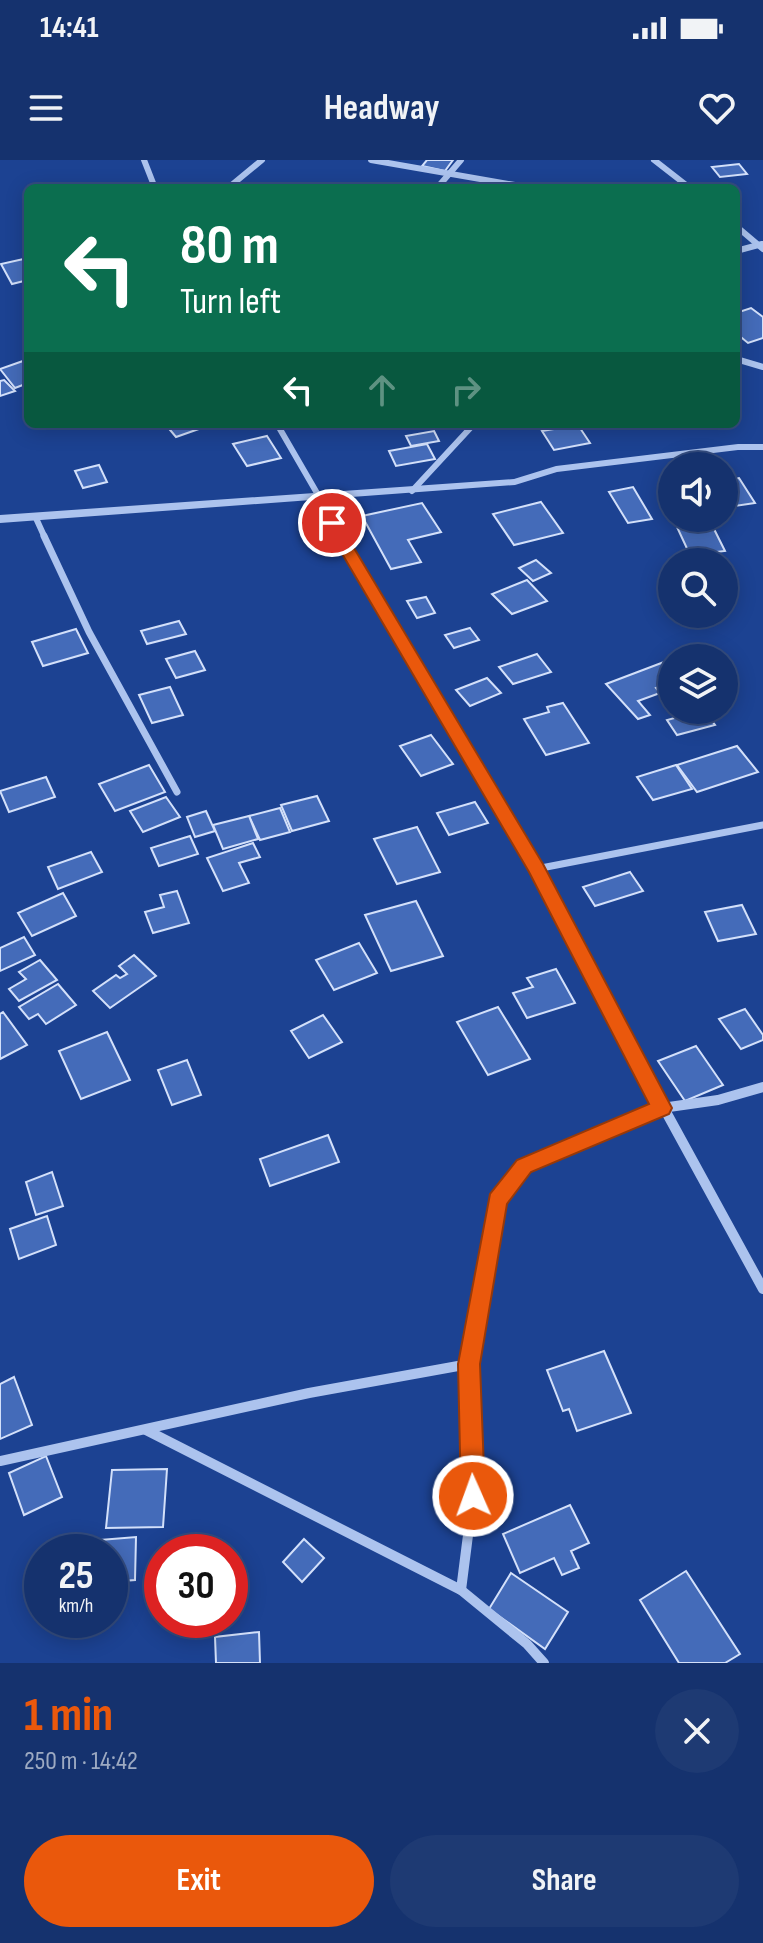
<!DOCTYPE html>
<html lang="en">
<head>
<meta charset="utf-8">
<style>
  body { margin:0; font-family:"Sofia Sans Condensed",sans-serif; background:#1e3a73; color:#f1f3f6; height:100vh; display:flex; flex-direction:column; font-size:30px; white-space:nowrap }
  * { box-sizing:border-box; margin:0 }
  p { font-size:26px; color:#9daac2 }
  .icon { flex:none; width:44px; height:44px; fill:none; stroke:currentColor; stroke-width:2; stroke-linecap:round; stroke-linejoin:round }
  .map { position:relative; height:1503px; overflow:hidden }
  .side { display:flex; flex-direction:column; background:#15326e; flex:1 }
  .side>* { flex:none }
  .top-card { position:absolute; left:24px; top:24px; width:716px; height:244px; border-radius:12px; box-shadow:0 4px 20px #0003,0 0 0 2px #344d81; background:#0b6e4f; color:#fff; overflow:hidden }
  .tools { position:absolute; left:658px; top:292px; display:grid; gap:16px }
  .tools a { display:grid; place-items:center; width:80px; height:80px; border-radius:50%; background:#15326e; box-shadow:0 4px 20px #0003,0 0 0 2px #344d81; font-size:40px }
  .speed { position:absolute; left:24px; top:1374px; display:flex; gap:16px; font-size:40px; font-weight:700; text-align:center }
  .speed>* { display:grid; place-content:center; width:104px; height:104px; border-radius:50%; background:#15326e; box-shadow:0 4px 20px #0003,0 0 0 2px #344d81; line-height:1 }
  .speed small { font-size:20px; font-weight:400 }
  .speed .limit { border:12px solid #d22; background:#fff; color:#111 }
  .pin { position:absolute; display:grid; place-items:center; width:68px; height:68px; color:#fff; margin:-34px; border:4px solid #fff; border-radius:50%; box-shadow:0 2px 8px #0007 }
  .me { position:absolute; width:88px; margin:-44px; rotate:358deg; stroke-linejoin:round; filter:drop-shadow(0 0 6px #0008) }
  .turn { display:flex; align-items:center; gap:28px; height:168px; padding:0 24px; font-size:36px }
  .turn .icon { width:104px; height:104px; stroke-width:2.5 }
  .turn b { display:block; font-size:56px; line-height:68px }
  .lanes { display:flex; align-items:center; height:76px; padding:0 24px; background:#0003; justify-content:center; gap:40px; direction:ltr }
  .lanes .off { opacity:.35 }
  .round { display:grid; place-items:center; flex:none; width:84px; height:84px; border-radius:42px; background:#1e3a73 }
  .headline { display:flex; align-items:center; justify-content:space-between; height:136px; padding:0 24px }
  h1 { font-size:48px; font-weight:700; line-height:60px; color:#ea580c }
  .button { display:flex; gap:16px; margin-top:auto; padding:16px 24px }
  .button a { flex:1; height:92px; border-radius:48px; background:#ea580c; color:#fff; font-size:32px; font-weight:700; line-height:92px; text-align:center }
  .button a+a { background:#1e3a73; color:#f1f3f6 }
  .status { display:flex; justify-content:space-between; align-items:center; height:56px; padding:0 40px; background:#15326e; direction:ltr }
  .status svg { height:22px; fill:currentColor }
  header { display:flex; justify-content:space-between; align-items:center; height:104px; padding:0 24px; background:#15326e; font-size:36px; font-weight:700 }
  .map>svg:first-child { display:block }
</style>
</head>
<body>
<div class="status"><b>14:41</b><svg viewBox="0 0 49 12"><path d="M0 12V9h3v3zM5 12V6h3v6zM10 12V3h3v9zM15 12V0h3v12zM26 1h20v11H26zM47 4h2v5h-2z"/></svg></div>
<header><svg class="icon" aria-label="menu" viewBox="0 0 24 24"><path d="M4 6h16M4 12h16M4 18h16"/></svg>Headway<svg class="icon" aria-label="heart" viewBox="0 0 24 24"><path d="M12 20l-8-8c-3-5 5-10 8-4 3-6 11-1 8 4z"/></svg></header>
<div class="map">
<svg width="763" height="1503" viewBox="0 0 763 1503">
  <rect width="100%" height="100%" fill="#1c4292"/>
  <g fill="#446bb9" stroke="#d3e0fa" stroke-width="2">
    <path d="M 427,0 L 453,0 L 445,11 L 422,6 Z"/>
    <path d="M 739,4 L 747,14 L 720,17 L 712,7 Z"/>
    <path d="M 28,98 L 28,120 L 12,124 L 1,104 Z"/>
    <path d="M 751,148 L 763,157 L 763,178 L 748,183 L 736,173 L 736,153 Z"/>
    <path d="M 23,201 L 28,206 L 28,223 L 15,228 L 0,209 Z"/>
    <path d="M 4,220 L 15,231 L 0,236 L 0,221 Z"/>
    <path d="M 165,264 L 213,264 L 176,277 Z"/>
    <path d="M 578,265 L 590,283 L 554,290 L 542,271 Z"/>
    <path d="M 434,271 L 439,281 L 411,286 L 406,276 Z"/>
    <path d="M 267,276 L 281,298 L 247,306 L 233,284 Z"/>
    <path d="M 427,284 L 435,299 L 396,306 L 389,291 Z"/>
    <path d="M 99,305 L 107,322 L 83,328 L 75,311 Z"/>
    <path d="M 739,318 L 755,343 L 735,346 L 724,329 L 724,321 Z"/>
    <path d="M 633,327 L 652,359 L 628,363 L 609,332 Z"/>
    <path d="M 541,342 L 563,373 L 514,385 L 493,354 Z"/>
    <path d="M 422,343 L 441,372 L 408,380 L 421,402 L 391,409 L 362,356 Z"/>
    <path d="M 711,363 L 725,391 L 690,395 L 677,367 Z"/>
    <path d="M 536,400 L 551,413 L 533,421 L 519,408 Z"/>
    <path d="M 527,420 L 547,441 L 512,454 L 492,434 Z"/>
    <path d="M 426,437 L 435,453 L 417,458 L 407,441 Z"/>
    <path d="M 179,461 L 186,474 L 147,484 L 141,471 Z"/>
    <path d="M 470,468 L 479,480 L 454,488 L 445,475 Z"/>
    <path d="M 76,469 L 88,493 L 43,506 L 32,482 Z"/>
    <path d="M 195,491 L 205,510 L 176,518 L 166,499 Z"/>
    <path d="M 537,494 L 551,512 L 513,524 L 499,507 Z"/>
    <path d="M 664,502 L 672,511 L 672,522 L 656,528 L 660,533 L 638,541 L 650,555 L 638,559 L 606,524 Z"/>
    <path d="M 487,518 L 501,533 L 470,546 L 456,530 Z"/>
    <path d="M 170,527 L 183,555 L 152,563 L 139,535 Z"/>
    <path d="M 563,543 L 589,583 L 546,595 L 524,559 L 549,552 L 547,547 Z"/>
    <path d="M 704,550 L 715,565 L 677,575 L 667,560 Z"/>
    <path d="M 431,575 L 453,604 L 421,616 L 400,586 Z"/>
    <path d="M 737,586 L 758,612 L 697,632 L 677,605 Z"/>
    <path d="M 149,605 L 165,632 L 115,651 L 99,624 Z"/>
    <path d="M 676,605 L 692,629 L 653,640 L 637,617 Z"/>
    <path d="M 46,617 L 55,637 L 9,652 L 0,631 Z"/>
    <path d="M 317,636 L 329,661 L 292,671 L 281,645 Z"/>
    <path d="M 166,637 L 180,657 L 143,672 L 130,651 Z"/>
    <path d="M 475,642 L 488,663 L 449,675 L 437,653 Z"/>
    <path d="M 280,648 L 290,672 L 260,680 L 249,656 Z"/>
    <path d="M 206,651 L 215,671 L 195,677 L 187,657 Z"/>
    <path d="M 249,656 L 258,679 L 223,689 L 213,665 Z"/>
    <path d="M 417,667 L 440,712 L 397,724 L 374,679 Z"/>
    <path d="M 190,676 L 198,694 L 159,706 L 151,688 Z"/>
    <path d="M 253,683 L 260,697 L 239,703 L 249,723 L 223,731 L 207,698 Z"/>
    <path d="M 91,692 L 102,712 L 58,729 L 48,707 Z"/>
    <path d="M 630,712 L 643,731 L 595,746 L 583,727 Z"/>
    <path d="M 177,731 L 189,763 L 153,773 L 145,752 L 164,747 L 160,735 Z"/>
    <path d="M 63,733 L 76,756 L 32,776 L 18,753 Z"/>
    <path d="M 416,741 L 443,796 L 391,811 L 365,755 Z"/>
    <path d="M 742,745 L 756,774 L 718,781 L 705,752 Z"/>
    <path d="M 24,777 L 35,795 L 0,811 L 0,788 Z"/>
    <path d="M 359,783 L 377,813 L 334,830 L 316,800 Z"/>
    <path d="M 134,795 L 156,816 L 110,848 L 93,831 L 116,815 L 120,818 L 127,814 L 119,806 Z"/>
    <path d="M 40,800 L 57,820 L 19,841 L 9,829 L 26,819 L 19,812 Z"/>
    <path d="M 556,809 L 575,843 L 527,858 L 513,833 L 533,827 L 527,818 Z"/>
    <path d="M 58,824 L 76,845 L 46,864 L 38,854 L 29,859 L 19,847 Z"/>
    <path d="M 498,847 L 530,899 L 488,915 L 457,862 Z"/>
    <path d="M 745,849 L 763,875 L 763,880 L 741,889 L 719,859 Z"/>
    <path d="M 3,852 L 27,885 L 0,899 L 0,854 Z"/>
    <path d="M 323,855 L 342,882 L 309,898 L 291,871 Z"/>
    <path d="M 107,872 L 130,920 L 81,939 L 59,891 Z"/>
    <path d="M 696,886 L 723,925 L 685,941 L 658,901 Z"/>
    <path d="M 187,900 L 201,935 L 172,945 L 158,910 Z"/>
    <path d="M 328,975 L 339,1002 L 270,1026 L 260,999 Z"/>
    <path d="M 52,1012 L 63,1046 L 36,1055 L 26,1022 Z"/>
    <path d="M 47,1056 L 56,1085 L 19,1099 L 10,1069 Z"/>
    <path d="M 604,1191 L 631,1253 L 577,1271 L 569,1249 L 563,1251 L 547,1210 Z"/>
    <path d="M 14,1217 L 32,1265 L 0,1279 L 0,1224 Z"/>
    <path d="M 46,1296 L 62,1337 L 24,1355 L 9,1313 Z"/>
    <path d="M 167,1309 L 163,1367 L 106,1368 L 112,1310 Z"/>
    <path d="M 570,1345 L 589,1383 L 571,1391 L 579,1408 L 562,1415 L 554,1398 L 520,1413 L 503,1374 Z"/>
    <path d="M 136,1377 L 135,1420 L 110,1422 L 110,1392 L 88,1392 L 88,1381 Z"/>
    <path d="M 304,1379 L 324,1398 L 302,1422 L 283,1402 Z"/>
    <path d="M 686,1411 L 740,1494 L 725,1503 L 679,1503 L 640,1440 Z"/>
    <path d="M 511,1413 L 568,1452 L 545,1489 L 489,1449 Z"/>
    <path d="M 179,1460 L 212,1460 L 181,1469 Z"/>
    <path d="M 259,1472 L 260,1503 L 216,1503 L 215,1477 Z"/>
  </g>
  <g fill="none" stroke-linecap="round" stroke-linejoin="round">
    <g stroke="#acc3ee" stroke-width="6">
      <path d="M 144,0 L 155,28"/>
      <path d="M 371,0 L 532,28"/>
      <path d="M 654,0 L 690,28"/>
      <path d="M 228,28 L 262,0"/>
      <path d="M 437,28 L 461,0"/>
      <path d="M 736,66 L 763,89"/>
      <path d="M 736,91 L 762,84"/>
      <path d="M 736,199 L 763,207"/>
      <path d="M 277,264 L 343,378"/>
      <path d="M 412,331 L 474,264"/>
      <path d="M 35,356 L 45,378"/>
    </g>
    <g stroke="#acc3ee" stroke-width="7">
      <path d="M 44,376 L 89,472 L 177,632"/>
      <path d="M 342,376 L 536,709 L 620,868"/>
      <path d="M 536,709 L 763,665"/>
    </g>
    <g stroke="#acc3ee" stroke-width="10">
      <path d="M 619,866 L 763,1129"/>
      <path d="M 146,1270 L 461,1430 L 527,1484 L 544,1503"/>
      <path d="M 0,1301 L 309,1233 L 469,1204"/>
      <path d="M 461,1430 L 473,1336 L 469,1204 L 497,1041 L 524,1006 L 583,978 L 662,948 L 718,940 L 763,927"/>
    </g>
    <path fill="#acc3ee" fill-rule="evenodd" d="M 738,284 L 763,284 L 763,290 L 738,290 L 557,312 L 515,325 L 0,363 L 0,355 L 514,319 L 556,306 Z"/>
  </g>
  <path fill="#ea580c" stroke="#983908" stroke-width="2" d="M 332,358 L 339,363 L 543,704 L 672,948 L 669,954 L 531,1012 L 507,1044 L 480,1204 L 485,1336 L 482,1344 L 473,1347 L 465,1344 L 461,1336 L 458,1204 L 490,1034 L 517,1000 L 649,944 L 529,712 L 324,363 Z"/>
</svg>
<div class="tools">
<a><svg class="icon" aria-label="sound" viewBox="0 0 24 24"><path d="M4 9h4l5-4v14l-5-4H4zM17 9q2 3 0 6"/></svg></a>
<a><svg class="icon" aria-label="search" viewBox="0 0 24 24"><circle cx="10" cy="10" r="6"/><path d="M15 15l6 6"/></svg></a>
<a><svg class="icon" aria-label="layers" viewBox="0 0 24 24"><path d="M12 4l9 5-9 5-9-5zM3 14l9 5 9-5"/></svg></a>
</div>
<div class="speed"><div>25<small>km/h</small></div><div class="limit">30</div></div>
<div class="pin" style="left:332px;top:363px;background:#d93025"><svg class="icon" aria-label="arrive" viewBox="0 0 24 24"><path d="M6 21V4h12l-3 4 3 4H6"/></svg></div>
<svg class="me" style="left:473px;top:1336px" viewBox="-20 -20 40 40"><circle r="17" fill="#ea580c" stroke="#fff" stroke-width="3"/><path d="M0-11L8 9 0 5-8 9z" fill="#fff"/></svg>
<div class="top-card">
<div class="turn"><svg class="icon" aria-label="left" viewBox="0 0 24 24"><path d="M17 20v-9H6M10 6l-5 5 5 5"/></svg><div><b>80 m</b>Turn left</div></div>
<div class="lanes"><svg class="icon" aria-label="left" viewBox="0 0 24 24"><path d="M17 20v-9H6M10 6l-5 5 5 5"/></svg><svg class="icon off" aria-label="ahead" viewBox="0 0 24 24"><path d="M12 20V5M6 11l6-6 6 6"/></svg><svg class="icon off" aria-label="right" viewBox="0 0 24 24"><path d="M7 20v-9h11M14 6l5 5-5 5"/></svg></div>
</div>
</div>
<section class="side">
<div class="headline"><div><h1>1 min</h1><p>250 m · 14:42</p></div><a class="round"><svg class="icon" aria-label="close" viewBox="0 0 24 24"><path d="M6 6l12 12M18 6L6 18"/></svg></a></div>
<div class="button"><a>Exit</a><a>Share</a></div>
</section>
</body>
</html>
